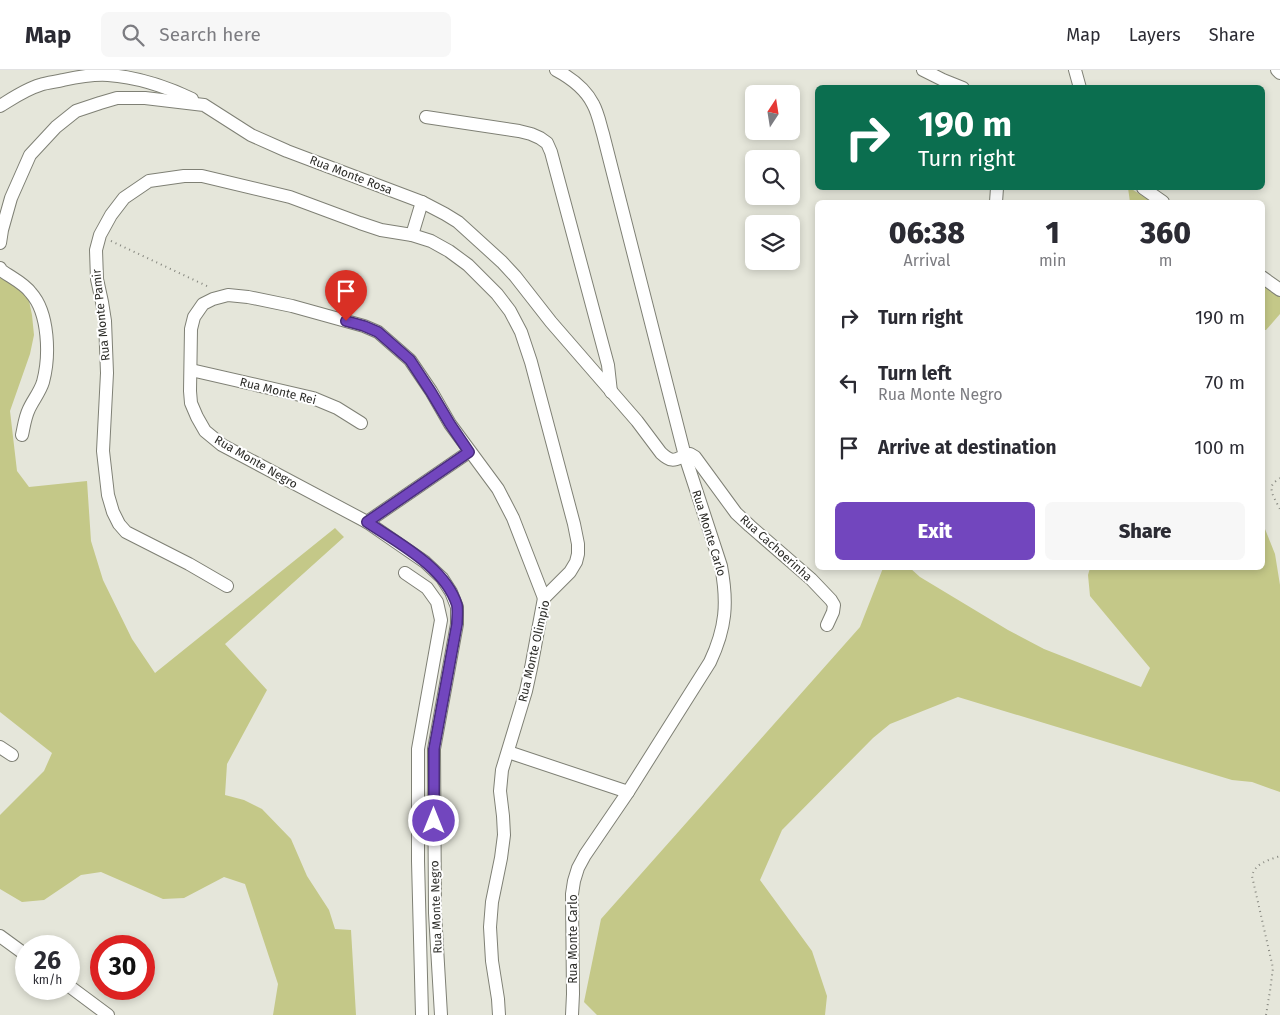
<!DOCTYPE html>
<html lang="en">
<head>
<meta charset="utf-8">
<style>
  body { margin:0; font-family:"Fira Sans",sans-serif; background:#f7f7f7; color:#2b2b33; height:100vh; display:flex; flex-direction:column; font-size:19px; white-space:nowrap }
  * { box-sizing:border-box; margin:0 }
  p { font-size:16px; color:#7c7c81 }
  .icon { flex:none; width:28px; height:28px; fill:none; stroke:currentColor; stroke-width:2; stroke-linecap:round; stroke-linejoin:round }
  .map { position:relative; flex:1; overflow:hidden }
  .drawer { position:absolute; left:815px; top:130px; width:450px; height:370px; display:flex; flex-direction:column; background:#fff; border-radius:8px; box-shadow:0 2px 8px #0003 }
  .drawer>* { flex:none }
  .hud { position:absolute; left:815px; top:15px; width:450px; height:105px; border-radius:8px; box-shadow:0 2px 8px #0003; background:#0b6e4f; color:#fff; overflow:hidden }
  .needle { width:32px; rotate:12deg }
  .fabs { position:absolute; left:745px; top:15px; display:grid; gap:10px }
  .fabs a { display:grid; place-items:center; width:55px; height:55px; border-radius:8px; background:#fff; box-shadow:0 2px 8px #0003; font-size:25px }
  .speed { position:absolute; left:15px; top:865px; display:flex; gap:10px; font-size:25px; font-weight:700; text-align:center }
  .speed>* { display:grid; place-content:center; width:65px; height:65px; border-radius:50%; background:#fff; box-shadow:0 2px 8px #0003; line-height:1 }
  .speed small { font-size:12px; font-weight:400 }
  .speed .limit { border:8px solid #d22; background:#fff; color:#111 }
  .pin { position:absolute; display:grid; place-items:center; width:42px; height:42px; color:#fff; margin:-51px -21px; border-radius:50% 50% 50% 0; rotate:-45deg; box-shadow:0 0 5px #0007 }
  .pin .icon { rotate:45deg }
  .me { position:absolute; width:55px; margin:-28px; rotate:0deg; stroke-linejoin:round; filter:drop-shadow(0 0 4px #0008) }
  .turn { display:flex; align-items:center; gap:18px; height:105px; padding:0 20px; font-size:22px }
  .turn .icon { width:65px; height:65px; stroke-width:2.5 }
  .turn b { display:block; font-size:35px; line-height:42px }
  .eta { display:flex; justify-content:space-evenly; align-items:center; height:85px; text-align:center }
  .eta b { font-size:30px; font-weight:800; line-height:35px }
  .button { display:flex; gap:10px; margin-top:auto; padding:10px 20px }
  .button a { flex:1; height:58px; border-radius:8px; background:#7246be; color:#fff; font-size:20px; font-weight:800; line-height:58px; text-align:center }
  .button a+a { background:#f7f7f7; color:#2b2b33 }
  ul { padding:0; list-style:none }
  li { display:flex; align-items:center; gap:15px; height:65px; padding:0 20px }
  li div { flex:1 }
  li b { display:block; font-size:19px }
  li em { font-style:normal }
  header { display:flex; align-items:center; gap:30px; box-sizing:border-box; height:70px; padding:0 25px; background:#fff; border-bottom:1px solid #e1e1e2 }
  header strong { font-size:24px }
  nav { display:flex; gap:28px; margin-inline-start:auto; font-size:18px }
  .search { width:350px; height:45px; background:#f7f7f7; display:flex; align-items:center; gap:12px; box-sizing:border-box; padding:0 18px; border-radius:8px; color:#7c7c81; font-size:19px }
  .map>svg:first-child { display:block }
</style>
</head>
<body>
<header>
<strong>Map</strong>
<div class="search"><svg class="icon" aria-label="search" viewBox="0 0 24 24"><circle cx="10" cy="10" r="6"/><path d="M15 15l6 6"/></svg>Search here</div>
<nav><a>Map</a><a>Layers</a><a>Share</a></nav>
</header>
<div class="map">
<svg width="1280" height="945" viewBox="0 0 1280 945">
  <rect width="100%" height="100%" fill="#e5e6da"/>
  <g fill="#c4c888">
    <path d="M 1128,118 L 1130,118 L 1152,132 L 1130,132 Z"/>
    <path d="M 0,208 L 13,213 L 28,226 L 32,245 L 34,265 L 30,284 L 10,341 L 17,401 L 29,417 L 87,411 L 91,471 L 103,510 L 132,569 L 155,603 L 335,458 L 344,467 L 225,574 L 267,620 L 227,694 L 225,725 L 244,730 L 262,739 L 291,769 L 307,806 L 329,840 L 335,859 L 351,860 L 356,945 L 273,945 L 278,914 L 245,814 L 224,807 L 184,828 L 163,829 L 101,802 L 81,805 L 44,830 L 22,832 L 0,819 L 0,745 L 44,701 L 52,683 L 0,642 Z"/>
    <path d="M 1262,209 L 1280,221 L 1280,244 L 1266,260 L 1263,260 Z"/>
    <path d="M 1263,454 L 1275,484 L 1280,515 L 1280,722 L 1252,712 L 1232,710 L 958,627 L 890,654 L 873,668 L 782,760 L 760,810 L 812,881 L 827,926 L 825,945 L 597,945 L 584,932 L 601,849 L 860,557 L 883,498 L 910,498 L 920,507 L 1008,560 L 1044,579 L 1141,617 L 1150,598 L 1090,526 L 1088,505 L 1090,498 L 1262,498 Z"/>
  </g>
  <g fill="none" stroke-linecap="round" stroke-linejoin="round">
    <defs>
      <g id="minor">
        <path d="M 556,0 C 571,8 585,18 593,34 C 598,43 600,54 603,64 L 685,386 L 721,496 C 728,533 726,558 710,592 L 628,722 L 585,785 L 578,798 L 574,811 L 572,824 L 573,924 L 572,945"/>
        <path d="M 923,0 L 943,10 L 963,18"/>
        <path d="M 1075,0 L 1080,18"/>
        <path d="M 1277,0 L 1280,3"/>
        <path d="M 0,36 C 13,28 26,19 40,15 C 48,12 56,12 63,10 C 77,7 94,4 108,5 C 137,7 167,17 192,29"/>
        <path d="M 426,47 L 519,61 L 531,64 L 540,68 L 547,73 L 551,82 L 608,295 L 611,322"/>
        <path d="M 1143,118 L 1163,132"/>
        <path d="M 996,132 L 997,118"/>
        <path d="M 412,165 L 422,132"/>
        <path d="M 0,173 L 2,160 L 11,128 L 30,85 L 56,57 L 76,41 L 100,33 L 117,28 L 145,28 L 204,35 L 251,65 L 287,81 L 422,132 L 445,144 L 458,152 L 502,192 L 515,206 L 551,252 L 637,351 L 661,383 C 674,395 676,388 690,384 L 695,387 L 736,443 L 750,456 L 811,509 L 831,530 L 834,535 L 833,542 L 827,555"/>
        <path d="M 0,198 L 1,200 C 10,207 24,213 31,223 C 49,243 50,286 43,312 C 40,322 33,330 29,339 C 25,347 24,356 22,365"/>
        <path d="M 1262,207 L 1280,220"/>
        <path d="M 191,300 L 313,328 L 337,338 L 361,353"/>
        <path d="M 367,452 L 469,382"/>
        <path d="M 405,503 L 427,518 L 437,532 L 441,550 L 418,679 L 418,791 L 422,945"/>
        <path d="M 227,516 L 189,494 L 126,462 L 119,454 L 113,442 L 108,425 L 103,381 L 107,303 L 105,251 L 102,232 L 97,209 L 96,180 L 100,165 L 111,145 L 124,128 L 149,111 L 184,106 L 202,106 L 290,127 L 360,153 L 381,160 L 412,165 L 431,171 L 449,181 L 468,195 L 497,224 L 510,241 L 521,262 L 531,292 L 574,454 L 578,474 L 578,484 L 576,492 L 570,502 L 544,528 L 531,598 L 526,621 L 502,700 L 500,721 L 503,746 L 504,765 L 501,788 L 492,832 L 490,857 L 492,891 L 498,929 L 499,945"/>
        <path d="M 0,677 L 12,685"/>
        <path d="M 508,682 L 628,722"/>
        <path d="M 0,866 L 26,885"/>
        <path d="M 69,916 L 108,945"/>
        <path d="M 441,945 L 435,843 L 434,679 L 457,554 L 457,537 L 451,522 L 442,508 L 425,492 L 367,452 L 222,375 L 205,361 L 197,347 L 191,333 L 190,321 L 191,259 L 194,247 L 203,234 L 213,229 L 228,225 L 248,227 L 292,236 L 364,256 L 378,262 L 410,290 L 431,321 L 450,354 L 498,419 L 513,448 L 544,528"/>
      </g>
    </defs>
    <use href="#minor" stroke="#7f8075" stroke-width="14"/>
    <g stroke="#85867e" stroke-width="2" stroke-dasharray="1 4" stroke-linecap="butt">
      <path d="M 111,171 L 209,217"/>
      <path d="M 1280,408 C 1279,409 1273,413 1273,414 C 1268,420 1277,433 1280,439"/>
      <path d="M 1266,945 L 1270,921 L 1273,898 L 1252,806 C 1255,793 1269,790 1280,786"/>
    </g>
    <use href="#minor" stroke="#fff" stroke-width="12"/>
  </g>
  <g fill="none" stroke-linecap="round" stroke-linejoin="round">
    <defs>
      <path id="route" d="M 346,251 L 364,256 L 378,262 L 410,290 L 431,322 L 450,354 L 469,382 L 367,452 C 398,473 445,497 457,535 C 458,541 457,548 457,554 L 434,679 L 434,751"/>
    </defs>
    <use href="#route" stroke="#4a2e7c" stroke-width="12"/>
    <use href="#route" stroke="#7246be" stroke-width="9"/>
  </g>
  <g text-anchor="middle" stroke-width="4" stroke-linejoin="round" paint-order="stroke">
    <g font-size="12" fill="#2d2d29" stroke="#fff">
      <text transform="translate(351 105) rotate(21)" y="4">Rua Monte Rosa</text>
      <text transform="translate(101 245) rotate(-96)" y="4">Rua Monte Pamir</text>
      <text transform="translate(278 321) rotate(14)" y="4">Rua Monte Rei</text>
      <text transform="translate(256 392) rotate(30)" y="4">Rua Monte Negro</text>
      <text transform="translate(709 463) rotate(73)" y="4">Rua Monte Carlo</text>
      <text transform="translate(776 478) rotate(42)" y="4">Rua Cachoerinha</text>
      <text transform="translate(534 581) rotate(-77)" y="4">Rua Monte Olimpio</text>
      <text transform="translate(436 837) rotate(-92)" y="4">Rua Monte Negro</text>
      <text transform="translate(573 869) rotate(-90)" y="4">Rua Monte Carlo</text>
    </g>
  </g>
</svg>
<div class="fabs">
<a><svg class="needle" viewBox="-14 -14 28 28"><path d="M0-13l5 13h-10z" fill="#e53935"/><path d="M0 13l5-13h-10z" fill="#7c7c81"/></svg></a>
<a><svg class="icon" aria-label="search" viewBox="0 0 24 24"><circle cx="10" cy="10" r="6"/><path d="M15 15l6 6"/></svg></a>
<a><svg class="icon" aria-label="layers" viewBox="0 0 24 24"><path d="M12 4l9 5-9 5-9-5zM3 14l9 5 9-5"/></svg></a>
</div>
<div class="speed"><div>26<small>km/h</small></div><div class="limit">30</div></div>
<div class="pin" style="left:346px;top:251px;background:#d93025"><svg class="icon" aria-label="arrive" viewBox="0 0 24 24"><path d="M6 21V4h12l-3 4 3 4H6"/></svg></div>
<svg class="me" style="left:434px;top:751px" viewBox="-20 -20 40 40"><circle r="17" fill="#7246be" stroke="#fff" stroke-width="3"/><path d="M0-11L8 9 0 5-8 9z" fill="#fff"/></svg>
<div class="hud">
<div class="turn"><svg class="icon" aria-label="right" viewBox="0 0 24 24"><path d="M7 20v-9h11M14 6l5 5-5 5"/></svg><div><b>190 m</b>Turn right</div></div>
</div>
<section class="drawer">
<div class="eta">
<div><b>06:38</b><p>Arrival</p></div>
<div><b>1</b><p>min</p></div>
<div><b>360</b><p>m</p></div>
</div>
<ul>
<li><svg class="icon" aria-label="right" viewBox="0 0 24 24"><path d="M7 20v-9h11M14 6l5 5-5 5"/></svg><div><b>Turn right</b></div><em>190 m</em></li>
<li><svg class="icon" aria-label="left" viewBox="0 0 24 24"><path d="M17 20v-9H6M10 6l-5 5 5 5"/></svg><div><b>Turn left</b><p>Rua Monte Negro</p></div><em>70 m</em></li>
<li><svg class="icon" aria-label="arrive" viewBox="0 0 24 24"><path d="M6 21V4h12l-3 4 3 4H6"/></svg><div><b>Arrive at destination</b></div><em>100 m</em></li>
</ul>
<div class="button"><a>Exit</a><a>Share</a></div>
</section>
</div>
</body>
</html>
